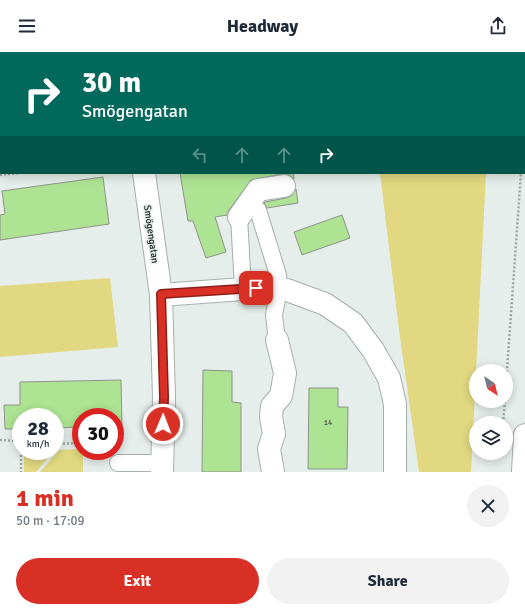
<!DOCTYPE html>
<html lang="en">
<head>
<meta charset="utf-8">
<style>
  body { margin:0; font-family:Signika,sans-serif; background:#f2f2f3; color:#1f2937; height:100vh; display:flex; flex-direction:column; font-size:15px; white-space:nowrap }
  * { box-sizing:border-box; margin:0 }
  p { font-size:13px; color:#747a83 }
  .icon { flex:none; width:22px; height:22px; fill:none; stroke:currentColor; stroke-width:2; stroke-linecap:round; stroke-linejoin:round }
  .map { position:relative; height:420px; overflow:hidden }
  .sheet { display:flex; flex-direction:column; background:#fff; flex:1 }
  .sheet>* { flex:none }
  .hud { position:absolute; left:0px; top:0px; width:525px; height:122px; box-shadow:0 2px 10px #0003; background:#00695c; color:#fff; overflow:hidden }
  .needle { width:26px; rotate:145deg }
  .tools { position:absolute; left:469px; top:312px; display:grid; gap:8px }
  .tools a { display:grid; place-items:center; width:44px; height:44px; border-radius:50%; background:#fff; box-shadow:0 2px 10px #0003; font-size:20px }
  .speed { position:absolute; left:12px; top:356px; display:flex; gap:8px; font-size:20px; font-weight:700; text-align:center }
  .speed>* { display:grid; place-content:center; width:52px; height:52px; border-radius:50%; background:#fff; box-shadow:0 2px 10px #0003; line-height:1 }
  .speed small { font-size:10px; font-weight:400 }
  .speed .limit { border:6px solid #d22; background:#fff; color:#111 }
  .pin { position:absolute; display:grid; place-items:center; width:34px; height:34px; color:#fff; margin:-17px; border-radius:8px; box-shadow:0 2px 6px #0006 }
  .me { position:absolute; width:44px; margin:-22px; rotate:1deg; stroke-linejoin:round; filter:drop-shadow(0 0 3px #0008) }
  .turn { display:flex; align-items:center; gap:14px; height:84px; padding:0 16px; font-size:18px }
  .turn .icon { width:52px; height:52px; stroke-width:2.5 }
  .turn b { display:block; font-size:28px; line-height:34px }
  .lanes { display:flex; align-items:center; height:38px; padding:0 16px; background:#0003; justify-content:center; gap:20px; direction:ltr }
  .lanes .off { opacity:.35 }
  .round { display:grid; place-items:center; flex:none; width:42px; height:42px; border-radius:21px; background:#f2f2f3 }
  .overview { display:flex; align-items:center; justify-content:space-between; height:68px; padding:0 16px }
  h1 { font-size:24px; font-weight:800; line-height:30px; color:#d93025 }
  .primary-button { display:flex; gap:8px; margin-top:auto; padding:8px 16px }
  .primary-button a { flex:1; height:46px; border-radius:24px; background:#d93025; color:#fff; font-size:16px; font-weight:800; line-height:46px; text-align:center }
  .primary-button a+a { background:#f2f2f3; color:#1f2937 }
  header { display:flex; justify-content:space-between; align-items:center; height:52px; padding:0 16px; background:#fff; font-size:18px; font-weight:800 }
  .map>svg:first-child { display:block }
</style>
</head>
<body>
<header><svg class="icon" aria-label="menu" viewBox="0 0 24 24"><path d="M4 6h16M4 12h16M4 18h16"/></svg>Headway<svg class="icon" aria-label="share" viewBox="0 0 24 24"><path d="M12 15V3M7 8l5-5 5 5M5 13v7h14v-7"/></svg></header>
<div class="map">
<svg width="525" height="420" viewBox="0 0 525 420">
  <rect width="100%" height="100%" fill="#e5eeea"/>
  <g fill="#e1d881">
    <path d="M 380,121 L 486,121 L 471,420 L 419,420 L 399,278 Z"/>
    <path d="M 110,226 L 118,295 L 0,305 L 0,234 Z"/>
    <path d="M 81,397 L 81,399 L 83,399 L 83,420 L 40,420 L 59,398 Z"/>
    <path d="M 24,399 L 54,399 L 36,420 L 24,420 Z"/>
  </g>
  <g fill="#ade392" stroke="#8f938d">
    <path d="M 180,121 L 293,121 L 294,127 L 289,123 L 282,122 L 251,128 L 229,158 L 227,163 L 215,165 L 226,200 L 206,206 L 193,169 L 188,169 Z"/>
    <path d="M 103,125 L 109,172 L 0,188 L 0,163 L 5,162 L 2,139 Z"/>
    <path d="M 296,137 L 298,151 L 267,156 L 264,151 L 265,150 L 286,146 L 291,144 Z"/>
    <path d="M 342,163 L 350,186 L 302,203 L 294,180 Z"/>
    <path d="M 203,318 L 232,319 L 232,350 L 241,351 L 241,420 L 202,420 Z"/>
    <path d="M 121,328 L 122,375 L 115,375 L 115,365 L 81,365 L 81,375 L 55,376 L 55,365 L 21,365 L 21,377 L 5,377 L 4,353 L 20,353 L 20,330 Z"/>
    <path d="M 309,336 L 338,336 L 338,355 L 348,355 L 347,417 L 308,417 Z"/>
  </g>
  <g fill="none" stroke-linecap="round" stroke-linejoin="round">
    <defs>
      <g id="service">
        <path d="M 258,158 L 278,223 L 279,237 L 274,263 L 277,288"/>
        <path d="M 239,165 L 243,237"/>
        <path d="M 118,411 L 162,411"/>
      </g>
      <g id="pedestrian">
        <path d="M 239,165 L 258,138 L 284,134"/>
        <path d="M 273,420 L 269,397 L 274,382 L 271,365 L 272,354 L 281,344 L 285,321 L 277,288"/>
      </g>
      <g id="minor">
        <path d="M 122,0 L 122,1"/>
        <path d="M 144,121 L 161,243 L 164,345 L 162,420"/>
        <path d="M 161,243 L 243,237 L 287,238 L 325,252 L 353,271 L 373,298 L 389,326 L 395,352 L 395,420"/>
        <path d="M 523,420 L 525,383"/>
      </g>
    </defs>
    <use href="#service" stroke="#a7afab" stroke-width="18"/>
    <use href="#pedestrian" stroke="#a7afab" stroke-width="24"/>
    <use href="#minor" stroke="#a7afab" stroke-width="24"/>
    <g stroke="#9ea5a2" stroke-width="2.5" stroke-dasharray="2 2" stroke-linecap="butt">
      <path d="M 240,0 L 242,1"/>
      <path d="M 30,1 L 35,0"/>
      <path d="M 0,7 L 1,7"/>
      <path d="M 524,82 L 525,68"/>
      <path d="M 0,88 L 1,88"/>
      <path d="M 0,123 L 18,121"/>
      <path d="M 506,332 L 521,121"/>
      <path d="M 503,371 L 505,349"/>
      <path d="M 0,388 L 17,389 L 21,391"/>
      <path d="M 21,391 L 21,420"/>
      <path d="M 55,392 L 81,391"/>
    </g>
    <use href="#service" stroke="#fff" stroke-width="16"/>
    <use href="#pedestrian" stroke="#fff" stroke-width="22"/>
    <use href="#minor" stroke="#fff" stroke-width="22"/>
  </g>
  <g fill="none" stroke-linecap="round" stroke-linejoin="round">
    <defs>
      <path id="route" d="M 163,372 L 164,345 L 161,242 L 256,236"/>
    </defs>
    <use href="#route" stroke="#8d1f18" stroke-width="10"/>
    <use href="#route" stroke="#d93025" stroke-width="7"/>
  </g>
  <g text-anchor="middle" stroke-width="3" stroke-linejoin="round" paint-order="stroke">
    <g font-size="8" fill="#43533e">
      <text x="328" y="373">14</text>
    </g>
    <g font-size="10" fill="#202322" stroke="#e5eeea">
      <text transform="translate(152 182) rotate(82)" y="4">Smögengatan</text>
    </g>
  </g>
</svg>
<div class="tools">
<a><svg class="needle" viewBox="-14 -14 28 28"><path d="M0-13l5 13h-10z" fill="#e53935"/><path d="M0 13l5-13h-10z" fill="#747a83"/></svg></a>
<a><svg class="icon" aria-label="layers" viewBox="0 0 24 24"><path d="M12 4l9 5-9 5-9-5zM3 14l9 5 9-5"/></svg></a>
</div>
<div class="speed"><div>28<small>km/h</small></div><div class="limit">30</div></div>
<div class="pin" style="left:256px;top:236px;background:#d93025"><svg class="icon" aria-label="arrive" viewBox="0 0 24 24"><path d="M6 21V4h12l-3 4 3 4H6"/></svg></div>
<svg class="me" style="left:163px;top:372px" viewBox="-20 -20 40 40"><circle r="17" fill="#d93025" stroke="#fff" stroke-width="3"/><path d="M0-11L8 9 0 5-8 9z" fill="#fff"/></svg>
<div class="hud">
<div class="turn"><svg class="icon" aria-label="right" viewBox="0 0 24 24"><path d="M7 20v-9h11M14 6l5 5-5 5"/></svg><div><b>30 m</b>Smögengatan</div></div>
<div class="lanes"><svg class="icon off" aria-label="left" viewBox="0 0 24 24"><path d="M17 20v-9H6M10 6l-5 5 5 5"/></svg><svg class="icon off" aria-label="ahead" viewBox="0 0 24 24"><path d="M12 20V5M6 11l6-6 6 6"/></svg><svg class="icon off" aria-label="ahead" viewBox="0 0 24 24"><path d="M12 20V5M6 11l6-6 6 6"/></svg><svg class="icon" aria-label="right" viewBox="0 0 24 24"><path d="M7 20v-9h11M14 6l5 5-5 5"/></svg></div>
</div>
</div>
<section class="sheet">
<div class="overview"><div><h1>1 min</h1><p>50 m · 17:09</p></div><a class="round"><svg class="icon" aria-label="close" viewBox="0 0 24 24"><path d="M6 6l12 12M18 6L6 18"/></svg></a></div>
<div class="primary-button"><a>Exit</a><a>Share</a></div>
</section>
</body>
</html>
